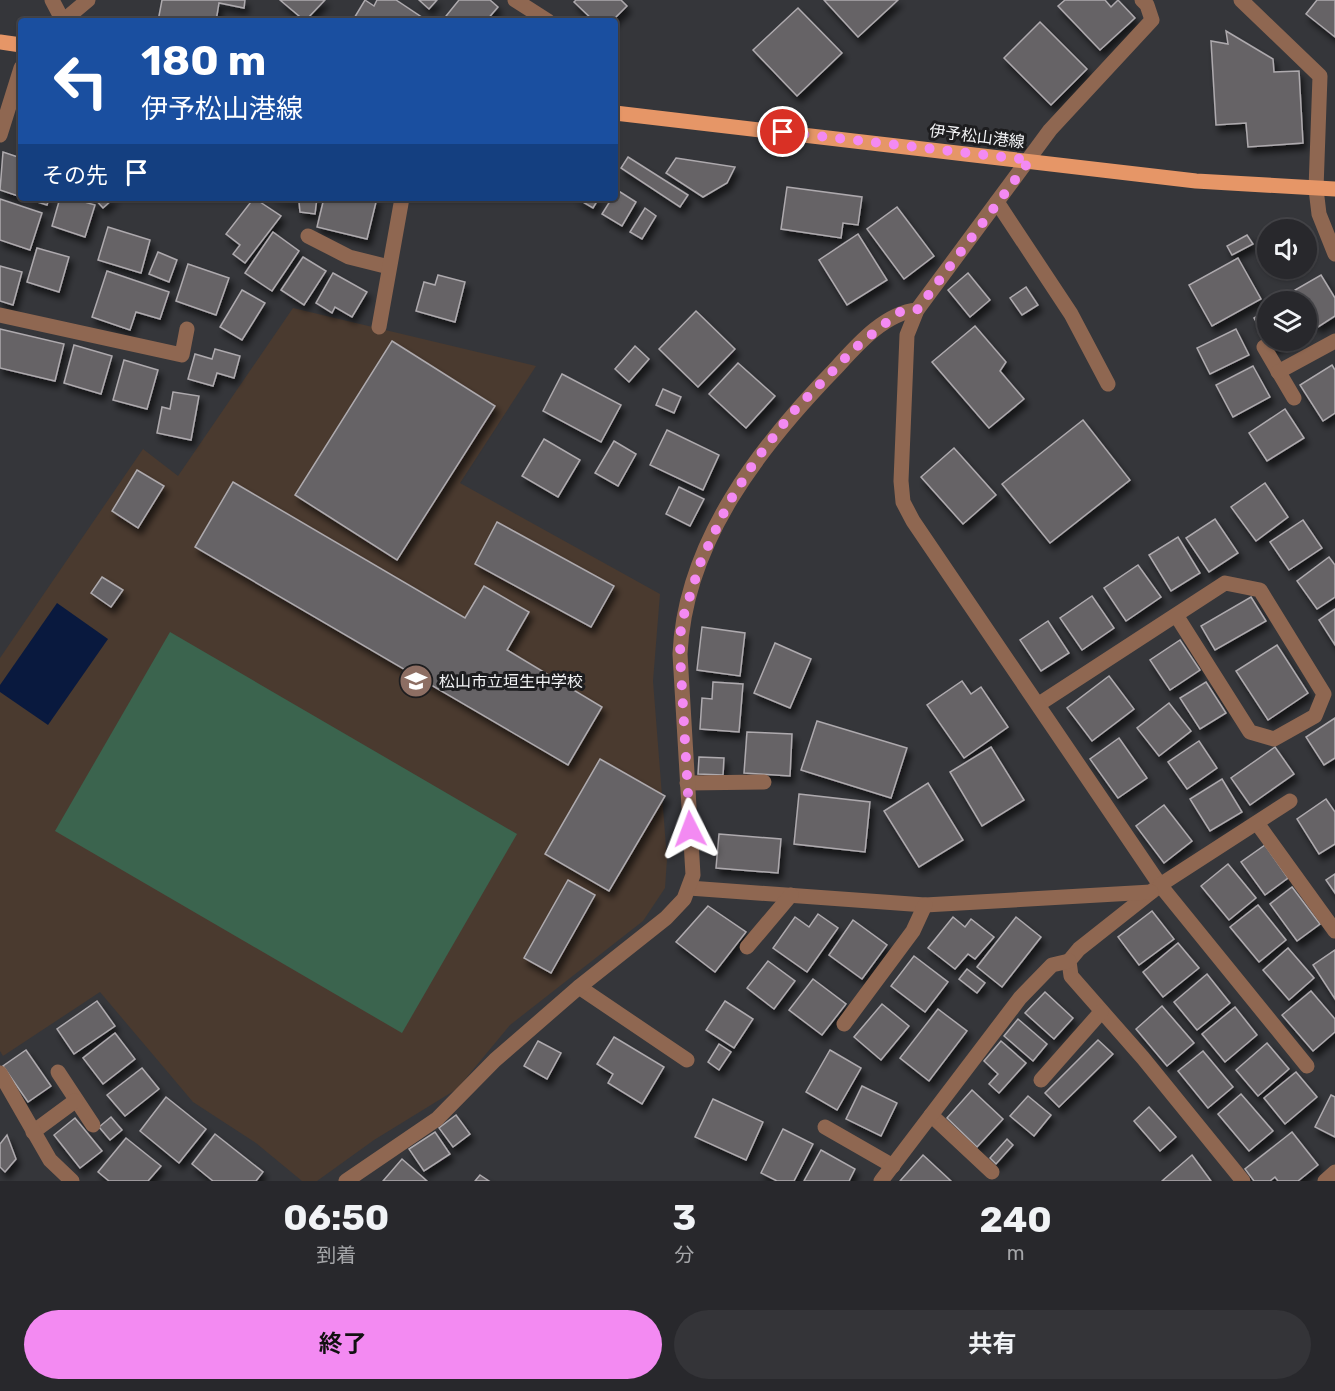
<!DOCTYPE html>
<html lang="ja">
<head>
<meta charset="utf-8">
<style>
  body { margin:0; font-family:Rubik,"Noto Sans JP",sans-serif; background:#343438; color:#f1f3f6; height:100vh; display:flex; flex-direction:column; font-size:22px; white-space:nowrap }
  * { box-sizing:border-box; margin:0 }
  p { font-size:20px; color:#a5a6a9 }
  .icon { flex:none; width:33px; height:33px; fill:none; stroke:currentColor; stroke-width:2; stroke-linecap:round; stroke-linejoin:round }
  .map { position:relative; height:1181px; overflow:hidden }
  .sheet { display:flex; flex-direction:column; background:#28282c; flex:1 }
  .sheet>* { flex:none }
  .banner { position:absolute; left:18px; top:18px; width:600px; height:183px; border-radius:6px; box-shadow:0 2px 4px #0004,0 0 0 2px #444448; background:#1a4fa0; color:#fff; overflow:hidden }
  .fabs { position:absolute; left:1257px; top:219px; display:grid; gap:12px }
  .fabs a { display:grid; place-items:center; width:60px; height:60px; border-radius:50%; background:#28282c; box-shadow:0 2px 4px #0004,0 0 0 2px #444448; font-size:30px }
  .pin { position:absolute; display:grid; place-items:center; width:51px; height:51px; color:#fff; margin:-26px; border:3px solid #fff; border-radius:50%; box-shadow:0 2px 6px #0007 }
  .me { position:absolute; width:66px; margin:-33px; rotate:357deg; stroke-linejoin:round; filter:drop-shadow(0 0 4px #0008) }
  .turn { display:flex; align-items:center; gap:21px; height:126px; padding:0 24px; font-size:27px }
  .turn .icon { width:78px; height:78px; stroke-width:2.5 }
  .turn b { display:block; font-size:42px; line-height:51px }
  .then { display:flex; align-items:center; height:57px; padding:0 24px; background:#0003; gap:12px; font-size:22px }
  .eta { display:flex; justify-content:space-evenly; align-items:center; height:102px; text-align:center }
  .eta b { font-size:36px; font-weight:700; line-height:42px }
  .cta { display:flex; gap:12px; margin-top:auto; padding:12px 24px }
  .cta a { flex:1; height:69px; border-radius:36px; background:#f38af2; color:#111; font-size:24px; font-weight:700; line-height:69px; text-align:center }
  .cta a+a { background:#343438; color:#f1f3f6 }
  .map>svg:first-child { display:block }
</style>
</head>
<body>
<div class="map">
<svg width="1335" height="1181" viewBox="0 0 1335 1181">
  <defs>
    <filter id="shadow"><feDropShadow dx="3.5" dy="6" stdDeviation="3" flood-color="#0009"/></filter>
  </defs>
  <rect width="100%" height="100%" fill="#35363a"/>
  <path fill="#4a3a2f" d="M 293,308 L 536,366 L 460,483 L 660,594 L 653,681 L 667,859 L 665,888 L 643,921 L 510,1025 L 457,1089 L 374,1140 L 317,1181 L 302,1181 L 256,1143 L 193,1102 L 100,992 L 3,1056 L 0,1051 L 0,658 L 143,449 L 178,476 Z"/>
  <path fill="#3b644e" d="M 170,632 L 517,834 L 402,1033 L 55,831 Z"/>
  <path fill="#09193e" d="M 57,603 L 108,639 L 48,725 L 0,692 L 0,685 Z"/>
  <g fill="#666366" stroke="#aeaaae" stroke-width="1.5" filter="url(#shadow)">
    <path d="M 162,0 L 245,0 L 244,8 L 219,3 L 216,21 L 158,21 Z"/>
    <path d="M 280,0 L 325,0 L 305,21 Z"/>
    <path d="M 365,0 L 374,6 L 377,0 L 396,0 L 423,18 L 421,21 L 355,21 L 353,20 Z"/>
    <path d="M 419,0 L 437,0 L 429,9 Z"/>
    <path d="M 459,0 L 490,0 L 498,7 L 486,21 L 442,21 Z"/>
    <path d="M 576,0 L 621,0 L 627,6 L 612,21 L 594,21 L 574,2 Z"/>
    <path d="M 824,0 L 898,0 L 858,37 Z"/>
    <path d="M 1065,0 L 1105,0 L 1111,7 L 1118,0 L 1135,18 L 1100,50 L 1058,6 Z"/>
    <path d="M 1317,0 L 1335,0 L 1335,37 L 1306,14 Z"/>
    <path d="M 798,8 L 842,53 L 797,96 L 753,50 Z"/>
    <path d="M 1040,22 L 1087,69 L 1051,105 L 1004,58 Z"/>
    <path d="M 1226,31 L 1273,59 L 1274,72 L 1299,71 L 1303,143 L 1248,147 L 1246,123 L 1216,125 L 1211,41 L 1228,44 Z"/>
    <path d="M 3,152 L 21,158 L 21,197 L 0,190 Z"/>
    <path d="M 628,157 L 688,195 L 680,207 L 621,168 Z"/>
    <path d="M 676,158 L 735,167 L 727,183 L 703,197 L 666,173 Z"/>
    <path d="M 787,187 L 862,197 L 858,225 L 843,223 L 841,238 L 781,229 Z"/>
    <path d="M 617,190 L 636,202 L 622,226 L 602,214 L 612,198 L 615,198 Z"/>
    <path d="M 25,198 L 49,198 L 47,205 Z"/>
    <path d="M 60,198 L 71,198 L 95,205 L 85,237 L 52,226 Z"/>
    <path d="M 94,198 L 114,198 L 103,208 Z"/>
    <path d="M 254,198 L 281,216 L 245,263 L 233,254 L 240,245 L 226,234 Z"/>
    <path d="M 272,198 L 317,198 L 315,214 L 300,212 L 299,202 Z"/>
    <path d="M 324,198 L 377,198 L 367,239 L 317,227 Z"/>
    <path d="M 576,198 L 599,198 L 593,208 Z"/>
    <path d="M 0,199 L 42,213 L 30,250 L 0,240 Z"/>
    <path d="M 897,207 L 934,256 L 904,279 L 867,229 Z"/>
    <path d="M 645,208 L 656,216 L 642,239 L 630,232 Z"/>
    <path d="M 108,227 L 150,240 L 141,273 L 98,260 Z"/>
    <path d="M 273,232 L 299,251 L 272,291 L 245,273 Z"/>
    <path d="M 858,234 L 887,280 L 847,305 L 819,260 Z"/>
    <path d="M 1247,235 L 1253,244 L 1232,255 L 1227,246 Z"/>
    <path d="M 37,248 L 69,257 L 59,292 L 27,282 Z"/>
    <path d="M 158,252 L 177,260 L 169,282 L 149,274 Z"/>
    <path d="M 303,257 L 326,271 L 304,305 L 281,290 Z"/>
    <path d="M 1238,258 L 1261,299 L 1212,326 L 1189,285 Z"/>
    <path d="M 188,264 L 229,278 L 216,315 L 176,301 Z"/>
    <path d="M 0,266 L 22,272 L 13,305 L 0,301 Z"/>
    <path d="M 107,271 L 169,292 L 160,319 L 136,312 L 130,330 L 92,317 Z"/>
    <path d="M 333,273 L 367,292 L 352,317 L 335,307 L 332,313 L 316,303 Z"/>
    <path d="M 968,273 L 990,300 L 970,317 L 948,290 Z"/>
    <path d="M 438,275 L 465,282 L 455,322 L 416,311 L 424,282 L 435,285 Z"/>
    <path d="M 1321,275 L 1335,298 L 1335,316 L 1318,327 L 1306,309 L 1306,302 L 1302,302 L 1295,290 Z"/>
    <path d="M 1026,287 L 1038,305 L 1022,315 L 1010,298 Z"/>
    <path d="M 242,290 L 265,303 L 242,340 L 220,327 Z"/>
    <path d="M 1268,309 L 1268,340 L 1286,340 L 1272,349 L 1254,318 Z"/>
    <path d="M 696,311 L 735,349 L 698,387 L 659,349 Z"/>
    <path d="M 975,326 L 1006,362 L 1000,371 L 1024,399 L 989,428 L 932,362 Z"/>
    <path d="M 0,329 L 64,344 L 55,381 L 0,368 Z"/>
    <path d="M 1236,329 L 1249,355 L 1210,374 L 1197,348 Z"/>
    <path d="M 392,341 L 495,406 L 397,560 L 295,495 Z"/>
    <path d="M 74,345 L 112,356 L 101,394 L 64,383 Z"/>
    <path d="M 635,346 L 649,359 L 629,382 L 615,369 Z"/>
    <path d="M 215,349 L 240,356 L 234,378 L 217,373 L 213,386 L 188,379 L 195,354 L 212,359 Z"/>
    <path d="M 124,360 L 158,370 L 147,409 L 113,400 Z"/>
    <path d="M 738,363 L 775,396 L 746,428 L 709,394 Z"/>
    <path d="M 1332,365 L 1335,370 L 1335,413 L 1323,421 L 1300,385 Z"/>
    <path d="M 1253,366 L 1270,397 L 1233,417 L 1216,385 Z"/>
    <path d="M 562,374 L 621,405 L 601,442 L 543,411 Z"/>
    <path d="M 663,389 L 681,397 L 674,413 L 656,405 Z"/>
    <path d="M 173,392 L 199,396 L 191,440 L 157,433 L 162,407 L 170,409 Z"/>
    <path d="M 1285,409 L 1304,438 L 1267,461 L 1249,433 Z"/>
    <path d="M 1083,420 L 1130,480 L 1050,543 L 1002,484 Z"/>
    <path d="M 667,430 L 719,455 L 703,490 L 650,465 Z"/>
    <path d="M 544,439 L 580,460 L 558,497 L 522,476 Z"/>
    <path d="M 614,441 L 636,454 L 618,486 L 595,473 Z"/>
    <path d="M 954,448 L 996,495 L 963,524 L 921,477 Z"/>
    <path d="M 137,470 L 164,486 L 138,528 L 112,511 Z"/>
    <path d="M 233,482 L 465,618 L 484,586 L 529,612 L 507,650 L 602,707 L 568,765 L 195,547 Z"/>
    <path d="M 1265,483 L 1288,517 L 1256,541 L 1231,507 Z"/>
    <path d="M 679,487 L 704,499 L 690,526 L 666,514 Z"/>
    <path d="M 1215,519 L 1238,553 L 1209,572 L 1186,538 Z"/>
    <path d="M 1303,520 L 1322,548 L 1289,570 L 1270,542 Z"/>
    <path d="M 497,522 L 614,586 L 591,627 L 475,564 Z"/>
    <path d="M 1178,537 L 1200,573 L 1171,591 L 1149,555 Z"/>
    <path d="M 1329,557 L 1335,565 L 1335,597 L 1317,609 L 1297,581 Z"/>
    <path d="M 1138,565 L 1161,597 L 1126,621 L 1104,588 Z"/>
    <path d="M 102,577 L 123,590 L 111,607 L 91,593 Z"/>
    <path d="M 1092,596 L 1114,628 L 1082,650 L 1060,618 Z"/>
    <path d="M 1251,597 L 1266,621 L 1215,650 L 1201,626 Z"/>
    <path d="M 1335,609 L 1335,645 L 1319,620 Z"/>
    <path d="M 1048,621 L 1069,653 L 1041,671 L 1020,640 Z"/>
    <path d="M 702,627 L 745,633 L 740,676 L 697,670 Z"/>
    <path d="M 1180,640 L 1200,670 L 1170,690 L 1150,660 Z"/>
    <path d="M 775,643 L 811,659 L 790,708 L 754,693 Z"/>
    <path d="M 1277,645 L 1308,693 L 1268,720 L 1236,671 Z"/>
    <path d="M 1109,676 L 1134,709 L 1092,741 L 1067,708 Z"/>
    <path d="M 962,681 L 971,694 L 981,687 L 1008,727 L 964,758 L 927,705 Z"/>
    <path d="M 713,682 L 743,684 L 739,732 L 700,729 L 702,698 L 712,699 Z"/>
    <path d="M 1206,682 L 1226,713 L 1200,729 L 1180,698 Z"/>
    <path d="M 1169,703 L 1191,731 L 1159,756 L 1137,728 Z"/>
    <path d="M 1335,718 L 1335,758 L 1324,765 L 1306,737 Z"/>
    <path d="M 817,721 L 907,748 L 891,798 L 801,770 Z"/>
    <path d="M 747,732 L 792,734 L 790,776 L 744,773 Z"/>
    <path d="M 1119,738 L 1147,778 L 1118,798 L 1090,759 Z"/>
    <path d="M 1199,741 L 1217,768 L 1187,789 L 1168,762 Z"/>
    <path d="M 991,747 L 1024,800 L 982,826 L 950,772 Z"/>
    <path d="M 1275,747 L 1294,774 L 1250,805 L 1231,778 Z"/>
    <path d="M 699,757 L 724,758 L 723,775 L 698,774 Z"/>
    <path d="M 600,759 L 665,796 L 609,891 L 545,854 Z"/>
    <path d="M 1222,779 L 1242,812 L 1210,831 L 1190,799 Z"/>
    <path d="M 928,783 L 963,840 L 919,867 L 884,811 Z"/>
    <path d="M 799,794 L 870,802 L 865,852 L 794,844 Z"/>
    <path d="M 1326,799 L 1335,812 L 1335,844 L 1319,854 L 1297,819 Z"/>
    <path d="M 1164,805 L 1192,841 L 1164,863 L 1136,826 Z"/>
    <path d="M 719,834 L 781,839 L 778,873 L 716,868 Z"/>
    <path d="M 1265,845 L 1288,878 L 1265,895 L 1241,862 Z"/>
    <path d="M 1228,864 L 1256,898 L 1229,920 L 1201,886 Z"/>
    <path d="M 1335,874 L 1335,893 L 1326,880 Z"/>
    <path d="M 568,880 L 595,895 L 551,973 L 524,958 Z"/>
    <path d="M 1292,887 L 1320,924 L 1297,941 L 1270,904 Z"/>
    <path d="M 1258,905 L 1286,940 L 1259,962 L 1230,927 Z"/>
    <path d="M 708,906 L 746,932 L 715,972 L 676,942 Z"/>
    <path d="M 1152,911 L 1174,939 L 1139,965 L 1118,937 Z"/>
    <path d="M 818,914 L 838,928 L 807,972 L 773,948 L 795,917 L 809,927 Z"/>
    <path d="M 953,917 L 965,927 L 971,919 L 994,937 L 975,959 L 968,954 L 955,969 L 928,948 Z"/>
    <path d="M 1016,917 L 1041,937 L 1002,987 L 977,967 Z"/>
    <path d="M 853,920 L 887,945 L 862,979 L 829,955 Z"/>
    <path d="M 1178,943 L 1199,968 L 1163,997 L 1143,972 Z"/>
    <path d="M 1288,948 L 1314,978 L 1289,1000 L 1263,970 Z"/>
    <path d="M 1335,950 L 1335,999 L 1313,965 Z"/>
    <path d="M 914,956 L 948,982 L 925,1012 L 891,986 Z"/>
    <path d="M 768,961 L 795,981 L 774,1009 L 747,988 Z"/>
    <path d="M 967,969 L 985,983 L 977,993 L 959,979 Z"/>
    <path d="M 1207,974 L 1230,1003 L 1197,1030 L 1174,1002 Z"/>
    <path d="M 813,979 L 846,1004 L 822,1035 L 789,1010 Z"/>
    <path d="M 1311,991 L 1335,1019 L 1335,1032 L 1313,1051 L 1282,1015 Z"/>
    <path d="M 1045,992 L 1073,1018 L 1054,1039 L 1025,1013 Z"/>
    <path d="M 97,1001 L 115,1026 L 74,1054 L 57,1029 Z"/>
    <path d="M 725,1001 L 753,1019 L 734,1048 L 706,1030 Z"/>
    <path d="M 882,1004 L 909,1026 L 881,1060 L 854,1037 Z"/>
    <path d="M 1162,1006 L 1194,1043 L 1167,1066 L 1136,1029 Z"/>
    <path d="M 1235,1007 L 1257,1035 L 1225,1062 L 1202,1034 Z"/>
    <path d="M 938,1009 L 967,1031 L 929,1081 L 900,1058 Z"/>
    <path d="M 1018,1019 L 1047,1044 L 1033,1061 L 1004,1036 Z"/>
    <path d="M 115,1033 L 135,1059 L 103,1084 L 83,1058 Z"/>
    <path d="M 614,1037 L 664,1067 L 642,1104 L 608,1083 L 613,1074 L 597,1064 Z"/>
    <path d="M 1098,1040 L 1113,1054 L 1059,1107 L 1045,1093 Z"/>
    <path d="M 538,1041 L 561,1053 L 547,1079 L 524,1066 Z"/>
    <path d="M 1001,1041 L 1026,1063 L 999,1093 L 989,1084 L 998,1074 L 984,1061 Z"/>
    <path d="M 1267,1043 L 1289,1069 L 1258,1096 L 1236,1070 Z"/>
    <path d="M 719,1044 L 731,1052 L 719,1070 L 708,1062 Z"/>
    <path d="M 26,1050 L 51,1086 L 28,1102 L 3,1066 Z"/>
    <path d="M 830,1050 L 861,1068 L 837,1110 L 806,1092 Z"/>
    <path d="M 1203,1051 L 1233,1087 L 1208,1108 L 1178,1071 Z"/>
    <path d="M 142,1068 L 159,1089 L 125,1116 L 107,1095 Z"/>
    <path d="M 1296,1072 L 1317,1097 L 1285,1124 L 1264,1098 Z"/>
    <path d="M 862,1086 L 897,1103 L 881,1136 L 846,1119 Z"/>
    <path d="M 972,1090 L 1003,1119 L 977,1147 L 947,1118 Z"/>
    <path d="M 1241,1094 L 1273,1131 L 1249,1151 L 1218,1114 Z"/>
    <path d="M 1331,1095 L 1335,1097 L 1335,1137 L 1315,1127 Z"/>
    <path d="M 1028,1096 L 1051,1115 L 1034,1136 L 1010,1116 Z"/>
    <path d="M 166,1097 L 206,1129 L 179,1163 L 140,1131 Z"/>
    <path d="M 713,1099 L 763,1122 L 746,1160 L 695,1137 Z"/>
    <path d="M 1149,1107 L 1176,1137 L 1160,1151 L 1134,1121 Z"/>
    <path d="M 456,1115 L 470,1134 L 453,1147 L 439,1128 Z"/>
    <path d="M 111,1117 L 122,1130 L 110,1140 L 99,1127 Z"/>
    <path d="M 75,1118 L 102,1151 L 80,1168 L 54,1135 Z"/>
    <path d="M 783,1129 L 813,1144 L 794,1181 L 777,1181 L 761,1173 Z"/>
    <path d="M 435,1132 L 450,1154 L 424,1171 L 409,1149 Z"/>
    <path d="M 1292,1132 L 1318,1165 L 1298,1181 L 1278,1181 L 1275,1177 L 1270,1181 L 1254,1181 L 1245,1169 Z"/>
    <path d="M 215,1134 L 263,1172 L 256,1181 L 213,1181 L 192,1164 Z"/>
    <path d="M 7,1135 L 16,1159 L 5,1172 L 0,1167 L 0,1144 Z"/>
    <path d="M 126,1138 L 161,1166 L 148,1181 L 109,1181 L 98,1172 Z"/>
    <path d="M 1007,1139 L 1013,1145 L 996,1164 L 990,1158 Z"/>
    <path d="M 821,1150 L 855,1169 L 849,1181 L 804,1181 Z"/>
    <path d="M 923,1155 L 951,1181 L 900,1181 Z"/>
    <path d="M 1192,1155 L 1211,1181 L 1162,1181 Z"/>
    <path d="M 402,1159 L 427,1181 L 383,1181 Z"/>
    <path d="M 480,1175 L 489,1181 L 475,1181 Z"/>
  </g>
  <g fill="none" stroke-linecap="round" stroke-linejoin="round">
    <g stroke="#8f6751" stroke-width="15">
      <path d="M 1241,0 L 1320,76 L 1316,189"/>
      <path d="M 1039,704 L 1225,583 L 1260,590 L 1324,694 L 1315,716 L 1274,739 L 1250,732 L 1176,615"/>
      <path d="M 1257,823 L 1335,931"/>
      <path d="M 58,1072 L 93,1125"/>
      <path d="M 33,1132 L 75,1101"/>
    </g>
    <g stroke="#8f6751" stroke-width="15">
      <path d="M 52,0 L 63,21"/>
      <path d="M 515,0 L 548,21"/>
      <path d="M 1142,0 L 1147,5 L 1152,20 L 1050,130 L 917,310 L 907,335 L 901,481 L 903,502 L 913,521 L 1160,885 L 1079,949 L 1069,961 L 1071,976 L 1143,1058 L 1243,1181"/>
      <path d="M 63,21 L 88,0"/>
      <path d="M 0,135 L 21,68"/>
      <path d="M 1316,189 L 1319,214 L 1335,254"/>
      <path d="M 997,202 L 1071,314 L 1108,384"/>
      <path d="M 308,236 L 349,257 L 389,267"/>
      <path d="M 0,315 L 182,355 L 187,329"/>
      <path d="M 379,327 L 402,198"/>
      <path d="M 1264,347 L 1294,398"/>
      <path d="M 1278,372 L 1335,341"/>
      <path d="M 687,783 L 764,782"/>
      <path d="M 1290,801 L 1160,885 L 1307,1066"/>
      <path d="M 689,888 L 925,905 L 1151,892"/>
      <path d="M 747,947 L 791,895"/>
      <path d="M 579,987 L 687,1060"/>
      <path d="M 844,1024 L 913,931 L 925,905"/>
      <path d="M 0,1073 L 50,1160 L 72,1181"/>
      <path d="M 1041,1080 L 1101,1012"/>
      <path d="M 931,1115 L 992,1172"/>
      <path d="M 825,1127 L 893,1166"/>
      <path d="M 346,1181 L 437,1119 L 495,1060 L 579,987 L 666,918 L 684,899 L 693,875 L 680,654 C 685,541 761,445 837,367 C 858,344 885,313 917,310"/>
      <path d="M 881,1181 L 1020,998 L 1052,965 L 1069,961"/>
      <path d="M 1325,1181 L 1335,1172"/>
    </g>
    <g stroke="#e69667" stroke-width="15">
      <path d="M 0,42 L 21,45"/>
      <path d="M 615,113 L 1196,181 L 1335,189"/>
    </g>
  </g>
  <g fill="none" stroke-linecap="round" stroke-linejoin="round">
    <path stroke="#f38af2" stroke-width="10" stroke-dasharray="0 18" d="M 690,829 L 680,654 L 681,624 L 701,561 L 728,504 L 755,461 L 791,414 L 854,349 L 882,326 L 900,312 L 917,310 L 1030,160 L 783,132"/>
  </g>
  <defs>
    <symbol id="school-disc" viewBox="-11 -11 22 22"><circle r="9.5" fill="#8d6e63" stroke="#1d1d1f"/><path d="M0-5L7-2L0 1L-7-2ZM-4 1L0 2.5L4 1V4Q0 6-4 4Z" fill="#fff"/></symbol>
  </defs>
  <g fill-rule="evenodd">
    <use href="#school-disc" x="397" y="662" width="38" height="38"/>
  </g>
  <g text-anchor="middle" stroke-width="6" stroke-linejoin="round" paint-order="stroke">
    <g font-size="16" fill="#f2f3f5" stroke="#1d1d1f">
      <text transform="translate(977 136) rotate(7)" y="6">伊予松山港線</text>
    </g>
    <g font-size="16" fill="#f2f3f5" stroke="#1d1d1f" text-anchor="start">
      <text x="439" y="687">松山市立垣生中学校</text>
    </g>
  </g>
</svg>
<div class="fabs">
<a><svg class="icon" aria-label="sound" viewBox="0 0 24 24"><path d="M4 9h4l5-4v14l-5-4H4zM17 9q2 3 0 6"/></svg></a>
<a><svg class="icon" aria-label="layers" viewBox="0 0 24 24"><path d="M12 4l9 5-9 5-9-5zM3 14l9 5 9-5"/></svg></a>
</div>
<div class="pin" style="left:783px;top:132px;background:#d93025"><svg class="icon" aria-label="arrive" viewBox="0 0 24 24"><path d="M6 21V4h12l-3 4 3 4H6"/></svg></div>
<svg class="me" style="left:690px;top:829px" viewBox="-20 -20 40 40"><path d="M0-17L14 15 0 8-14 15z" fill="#f38af2" stroke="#fff" stroke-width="4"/></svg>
<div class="banner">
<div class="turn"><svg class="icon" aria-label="left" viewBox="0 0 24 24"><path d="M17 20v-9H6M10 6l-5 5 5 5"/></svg><div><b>180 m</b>伊予松山港線</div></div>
<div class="then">その先<svg class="icon" aria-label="arrive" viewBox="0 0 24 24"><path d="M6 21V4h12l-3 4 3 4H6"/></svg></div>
</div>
</div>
<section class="sheet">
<div class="eta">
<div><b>06:50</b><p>到着</p></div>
<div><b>3</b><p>分</p></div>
<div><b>240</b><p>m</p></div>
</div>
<div class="cta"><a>終了</a><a>共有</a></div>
</section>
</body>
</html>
